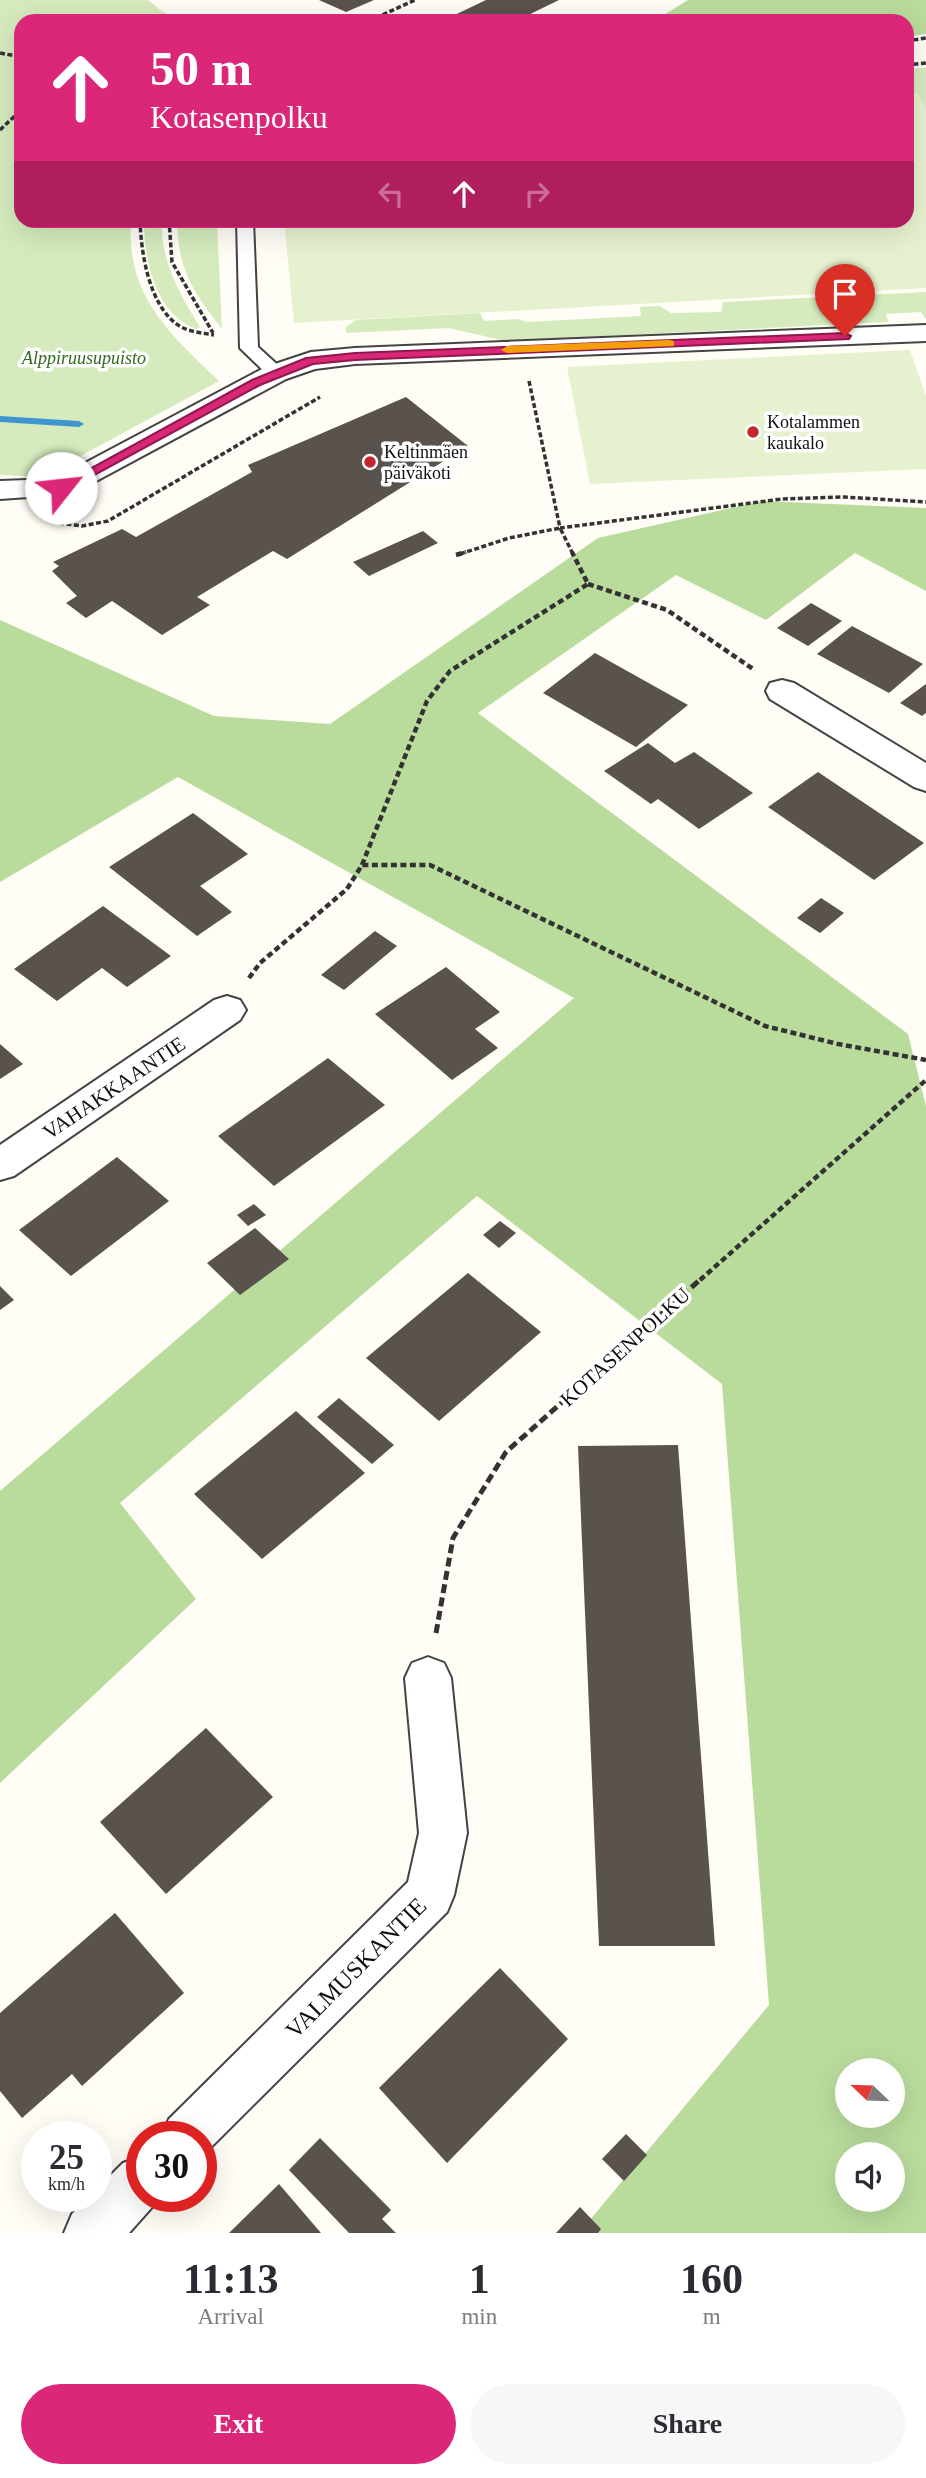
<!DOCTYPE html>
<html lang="en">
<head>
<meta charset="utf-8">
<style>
  body { margin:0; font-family:Georgia,serif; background:#f7f7f7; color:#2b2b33; height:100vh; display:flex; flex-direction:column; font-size:26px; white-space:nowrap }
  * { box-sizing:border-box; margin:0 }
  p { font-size:23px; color:#7c7c81 }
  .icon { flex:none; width:38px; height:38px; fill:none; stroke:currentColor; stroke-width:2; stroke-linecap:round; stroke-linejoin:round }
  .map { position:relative; height:2233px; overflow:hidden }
  .sheet { display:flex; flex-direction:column; background:#fff; flex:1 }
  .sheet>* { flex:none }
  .hud { position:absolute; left:14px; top:14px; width:900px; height:214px; border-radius:21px; box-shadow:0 7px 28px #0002; background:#db2777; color:#fff; overflow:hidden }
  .needle { width:46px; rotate:293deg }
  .buttons { position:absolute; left:835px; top:2058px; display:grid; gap:14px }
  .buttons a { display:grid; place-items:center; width:70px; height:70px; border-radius:50%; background:#fff; box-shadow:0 7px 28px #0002; font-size:35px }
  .speed { position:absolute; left:21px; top:2121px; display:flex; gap:14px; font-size:35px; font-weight:700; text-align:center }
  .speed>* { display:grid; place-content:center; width:91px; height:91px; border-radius:50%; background:#fff; box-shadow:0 7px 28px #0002; line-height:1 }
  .speed small { font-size:18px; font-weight:400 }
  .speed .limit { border:10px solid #d22; background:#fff; color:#111 }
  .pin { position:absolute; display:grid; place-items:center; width:60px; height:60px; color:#fff; margin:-72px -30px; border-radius:50% 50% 50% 0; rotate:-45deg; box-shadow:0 0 7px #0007 }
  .pin .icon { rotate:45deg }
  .me { position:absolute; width:77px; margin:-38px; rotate:61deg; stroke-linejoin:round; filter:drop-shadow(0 0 5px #0008) }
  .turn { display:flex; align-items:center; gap:24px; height:147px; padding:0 21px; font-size:32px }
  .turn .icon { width:91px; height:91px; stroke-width:2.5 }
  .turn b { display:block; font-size:49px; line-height:60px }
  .lanes { display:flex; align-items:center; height:66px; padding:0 21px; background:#0003; justify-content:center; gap:35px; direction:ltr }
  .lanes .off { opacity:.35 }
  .eta { display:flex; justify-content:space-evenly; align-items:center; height:119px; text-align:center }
  .eta b { font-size:42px; font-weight:700; line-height:49px }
  .cta { display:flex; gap:14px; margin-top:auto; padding:14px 21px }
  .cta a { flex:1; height:80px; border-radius:42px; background:#db2777; color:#fff; font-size:28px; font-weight:700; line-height:80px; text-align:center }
  .cta a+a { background:#f7f7f7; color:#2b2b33 }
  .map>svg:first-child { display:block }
</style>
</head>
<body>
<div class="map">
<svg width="926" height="2233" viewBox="0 0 926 2233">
  <rect width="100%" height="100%" fill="#fffdf5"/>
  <g fill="#d5ebbd">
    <path d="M 0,0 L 148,0 L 163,12 L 182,21 L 21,21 L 21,220 L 131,221 C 126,296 169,333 219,381 L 64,465 L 25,476 L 0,475 Z"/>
    <path d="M 907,68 L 926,68 L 926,111 L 918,94 L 907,95 Z"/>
    <path d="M 144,221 L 162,221 C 160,260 180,295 200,327 L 196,329 C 155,313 144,260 144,221 Z"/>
    <path d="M 177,221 L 217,221 L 222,329 C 193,292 178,269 177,221 Z"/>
    <path d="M 926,292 L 926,319 L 921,312 L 886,314 L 888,322 L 505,341 L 449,328 L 347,333 L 345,328 L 356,320 L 480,313 L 484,321 L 517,319 L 527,322 L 641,316 L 640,307 L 660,306 L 671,313 L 721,312 L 723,302 Z"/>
  </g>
  <g fill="#b9dc9c" fill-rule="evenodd">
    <path d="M 688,0 L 926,0 L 926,34 L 907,37 L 906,21 L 654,21 Z"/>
    <path d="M 762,501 L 926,508 L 926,591 L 855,553 L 766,620 L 676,575 L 478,713 L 908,1034 L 926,1106 L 926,2233 L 579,2233 L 769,2005 L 722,1384 L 477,1196 L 120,1503 L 196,1599 L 0,1783 L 0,1491 L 574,998 L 178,777 L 0,882 L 0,620 L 214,716 L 330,724 L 598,538 ZM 847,2070 L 892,2070 L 892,2116 L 847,2116 ZM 847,2154 L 892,2154 L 892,2200 L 847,2200 Z"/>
  </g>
  <g fill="#e6f2cf">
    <path d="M 918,94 L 926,111 L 926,288 L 294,323 L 284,221 L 906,220 L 907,95 Z"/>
    <path d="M 910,350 L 926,396 L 926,469 L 590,484 L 567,367 Z"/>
  </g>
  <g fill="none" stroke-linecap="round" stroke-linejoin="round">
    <path fill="#3f96cf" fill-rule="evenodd" d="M 0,416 L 79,421 L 84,424 L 79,427 L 0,422 Z"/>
  </g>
  <g fill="#5a524d">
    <path d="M 319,0 L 374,0 L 346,12 Z"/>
    <path d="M 486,0 L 559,0 L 516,21 L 442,21 Z"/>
    <path d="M 406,397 L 468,446 L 287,559 L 273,551 L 197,597 L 210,605 L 162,635 L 112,601 L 86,618 L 66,603 L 77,596 L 52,571 L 59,566 L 53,562 L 122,529 L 136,537 L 252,472 L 248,465 Z"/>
    <path d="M 423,531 L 438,543 L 369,576 L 353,562 Z"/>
    <path d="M 811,603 L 842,621 L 808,646 L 777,628 Z"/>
    <path d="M 852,626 L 923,664 L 889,693 L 817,654 Z"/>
    <path d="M 595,653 L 688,705 L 636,747 L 543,693 Z"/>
    <path d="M 926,684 L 926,713 L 922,716 L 900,703 Z"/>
    <path d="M 648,743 L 675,763 L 694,752 L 753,793 L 699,829 L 658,799 L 651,804 L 604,771 Z"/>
    <path d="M 818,772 L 924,843 L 874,880 L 768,807 Z"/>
    <path d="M 193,813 L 248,854 L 200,886 L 232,912 L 197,936 L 109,867 Z"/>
    <path d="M 821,898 L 844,913 L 820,933 L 797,918 Z"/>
    <path d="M 103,906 L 171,956 L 127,987 L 102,968 L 57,1001 L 14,969 Z"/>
    <path d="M 375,931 L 397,946 L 344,990 L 321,975 Z"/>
    <path d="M 446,967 L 500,1012 L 475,1029 L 498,1048 L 452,1080 L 375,1014 Z"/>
    <path d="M 0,1044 L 23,1064 L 0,1079 Z"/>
    <path d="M 328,1058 L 385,1105 L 274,1186 L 218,1136 Z"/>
    <path d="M 117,1157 L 169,1201 L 71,1276 L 19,1230 Z"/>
    <path d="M 254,1204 L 266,1215 L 248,1226 L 237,1215 Z"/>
    <path d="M 500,1221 L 516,1233 L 499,1248 L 483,1235 Z"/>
    <path d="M 255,1228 L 289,1259 L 240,1295 L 207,1263 Z"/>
    <path d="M 468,1273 L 541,1332 L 439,1421 L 366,1358 Z"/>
    <path d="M 0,1286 L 14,1300 L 0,1310 Z"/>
    <path d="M 339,1398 L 394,1445 L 372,1464 L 317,1417 Z"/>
    <path d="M 296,1411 L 365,1473 L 262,1559 L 194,1494 Z"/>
    <path d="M 678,1445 L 715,1946 L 599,1946 L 578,1446 Z"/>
    <path d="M 206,1728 L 273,1797 L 166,1894 L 100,1822 Z"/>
    <path d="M 115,1913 L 184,1993 L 82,2086 L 72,2074 L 22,2118 L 0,2091 L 0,2013 Z"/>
    <path d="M 500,1968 L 568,2039 L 447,2163 L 379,2088 Z"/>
    <path d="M 626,2134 L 647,2155 L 624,2181 L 602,2159 Z"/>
    <path d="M 320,2138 L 391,2210 L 382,2219 L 396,2233 L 349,2233 L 289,2170 Z"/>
    <path d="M 279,2184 L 321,2233 L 229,2233 Z"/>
    <path d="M 580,2207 L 601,2229 L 598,2233 L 556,2233 Z"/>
  </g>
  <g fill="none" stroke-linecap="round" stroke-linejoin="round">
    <defs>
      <path id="service" d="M 237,220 L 253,220 L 258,347 L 282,369 L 285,373 L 282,377 L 270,377 L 240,348 Z"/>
      <g id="minor">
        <path d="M 926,325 L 926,341 L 355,364 L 315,369 L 286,379 L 72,494 L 0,499 L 0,481 L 55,479 L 266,367 L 311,352 L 355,348 Z"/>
        <path d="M 782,680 L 794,683 L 926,763 L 926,791 L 914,787 L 770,699 L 766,691 L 770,683 Z"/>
        <path d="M 227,996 L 240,1000 L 246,1010 L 240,1020 L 14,1176 L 0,1180 L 0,1145 L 214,1000 Z"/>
        <path d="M 428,1657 L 444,1663 L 451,1678 L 467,1833 L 454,1895 L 447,1912 L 201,2157 L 201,2137 L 161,2137 L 169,2119 L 408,1882 L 419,1833 L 405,1678 L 412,1663 Z"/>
        <path d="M 142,2156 L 142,2196 L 162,2196 L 129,2233 L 64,2233 L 72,2214 L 90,2196 L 96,2196 L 96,2190 L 123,2163 Z"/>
      </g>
    </defs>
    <use href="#service" stroke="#444" stroke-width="4"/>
    <use href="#minor" stroke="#444" stroke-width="4"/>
    <g stroke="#333" stroke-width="3.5" stroke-dasharray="5 2.5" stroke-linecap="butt">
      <path d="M 369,21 L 415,0"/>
      <path d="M 906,41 L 926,38"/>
      <path d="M 0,53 L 21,57"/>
      <path d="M 906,65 L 926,63"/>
      <path d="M 0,130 L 21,110"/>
      <path d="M 140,220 C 141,253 149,308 181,327 C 191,332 203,333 214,335"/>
      <path d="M 169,220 L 172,262 L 213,333"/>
      <path d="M 529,381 L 560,528 L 782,499 L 844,497 L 926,502"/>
      <path d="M 59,523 L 82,526 L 108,521 L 320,397"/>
      <path d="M 460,554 L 509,538 L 560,528 L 573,554"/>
    </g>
    <g stroke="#333" stroke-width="4.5" stroke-dasharray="6 3.5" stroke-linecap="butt">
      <path d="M 456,555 L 466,552"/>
      <path d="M 588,584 L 667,610 L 753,669"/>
      <path d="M 362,865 L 427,701 L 450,671 L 588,584 L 572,552"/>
      <path d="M 249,978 L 260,963 L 347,889 L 362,865 L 430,865 L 765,1026 L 838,1044 L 926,1060"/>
      <path d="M 700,1280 L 926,1080"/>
    </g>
    <path stroke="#333" stroke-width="5" stroke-dasharray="9 4.5" stroke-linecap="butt" d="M 436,1633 L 453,1538 L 506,1452 L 702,1278"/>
    <use href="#service" fill="#fff" fill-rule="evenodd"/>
    <use href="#minor" fill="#fff" fill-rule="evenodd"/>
  </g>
  <path fill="#db2777" stroke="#8e194d" stroke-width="2" d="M 845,333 L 851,336 L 849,339 L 355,360 L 313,364 L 260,385 L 65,491 L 57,491 L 55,488 L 252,380 L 306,358 L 355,353 Z"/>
  <path fill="#f59e0b" d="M 670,340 L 674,341 L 674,346 L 507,353 L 501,350 L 507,346 Z"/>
  <g fill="#c4262e" stroke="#fff" stroke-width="2.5">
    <circle cx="753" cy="432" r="7"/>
    <circle cx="370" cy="462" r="7"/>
  </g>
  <g text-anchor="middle" stroke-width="7" stroke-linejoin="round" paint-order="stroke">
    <g font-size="18" font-style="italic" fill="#2f6b1f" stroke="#fff">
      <text x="84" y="364">Alppiruusupuisto</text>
    </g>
    <g font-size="18" fill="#111" stroke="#fff" text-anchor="start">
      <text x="767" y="428">Kotalammen<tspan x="767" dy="21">kaukalo</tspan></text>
      <text x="384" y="458">Keltinmäen<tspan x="384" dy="21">päiväkoti</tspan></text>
    </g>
    <g font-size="21" fill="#111" stroke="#fff">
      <text transform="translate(114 1088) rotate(-34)" y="7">VAHAKKAANTIE</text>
      <text transform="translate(625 1347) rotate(-42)" y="7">KOTASENPOLKU</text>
    </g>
    <g font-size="24" fill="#111" stroke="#fff">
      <text transform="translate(356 1968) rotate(-45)" y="8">VALMUSKANTIE</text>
    </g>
  </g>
</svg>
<div class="buttons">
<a><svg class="needle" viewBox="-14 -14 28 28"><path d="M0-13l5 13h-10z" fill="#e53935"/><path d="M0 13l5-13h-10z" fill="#7c7c81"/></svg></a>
<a><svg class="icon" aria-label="sound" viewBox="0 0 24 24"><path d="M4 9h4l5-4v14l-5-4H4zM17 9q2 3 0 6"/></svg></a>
</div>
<div class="speed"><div>25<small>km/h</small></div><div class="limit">30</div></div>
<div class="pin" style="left:845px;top:336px;background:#d93025"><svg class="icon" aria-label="arrive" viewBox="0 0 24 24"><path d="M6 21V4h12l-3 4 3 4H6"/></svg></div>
<svg class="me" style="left:61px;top:488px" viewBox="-20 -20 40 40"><circle r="19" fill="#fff"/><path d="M0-13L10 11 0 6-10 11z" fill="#db2777"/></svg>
<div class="hud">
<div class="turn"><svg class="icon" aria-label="ahead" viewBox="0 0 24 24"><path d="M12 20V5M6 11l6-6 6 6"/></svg><div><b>50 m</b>Kotasenpolku</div></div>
<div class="lanes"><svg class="icon off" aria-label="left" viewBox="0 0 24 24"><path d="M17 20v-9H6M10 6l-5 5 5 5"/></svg><svg class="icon" aria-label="ahead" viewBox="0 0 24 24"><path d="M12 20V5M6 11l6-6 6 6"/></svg><svg class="icon off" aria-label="right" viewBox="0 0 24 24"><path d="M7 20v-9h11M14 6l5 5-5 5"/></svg></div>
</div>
</div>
<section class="sheet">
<div class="eta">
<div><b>11:13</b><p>Arrival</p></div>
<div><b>1</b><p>min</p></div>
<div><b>160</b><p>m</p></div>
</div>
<div class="cta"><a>Exit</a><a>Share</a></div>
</section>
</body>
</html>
